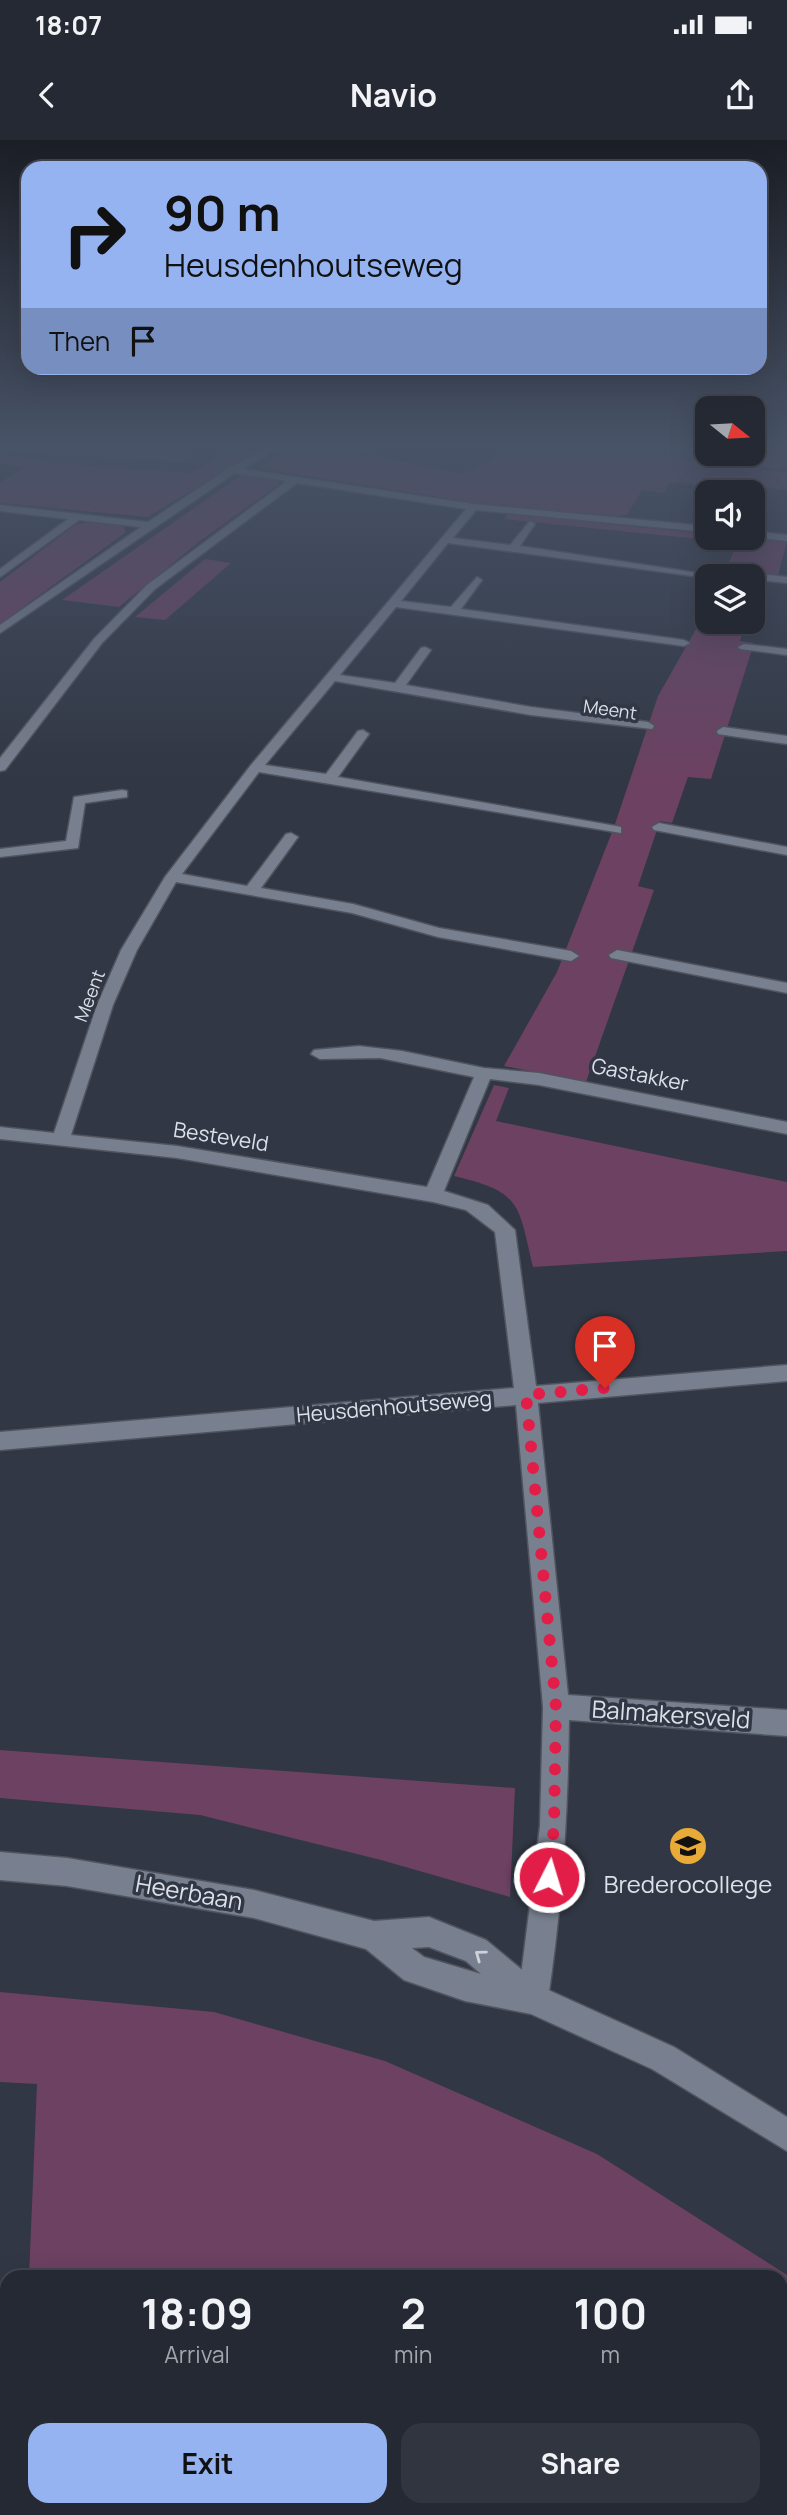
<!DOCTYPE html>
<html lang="en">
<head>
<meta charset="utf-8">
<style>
  body { margin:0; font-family:Manrope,sans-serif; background:#31353f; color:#f1f3f6; height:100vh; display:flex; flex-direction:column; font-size:26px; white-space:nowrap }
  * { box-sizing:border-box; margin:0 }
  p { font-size:23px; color:#a3a6ac }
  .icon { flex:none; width:38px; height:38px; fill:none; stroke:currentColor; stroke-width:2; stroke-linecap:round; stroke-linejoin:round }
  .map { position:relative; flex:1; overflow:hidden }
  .drawer { position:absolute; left:0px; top:2130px; width:788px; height:247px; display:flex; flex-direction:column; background:#252933; border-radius:21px 21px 0 0; box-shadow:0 7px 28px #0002,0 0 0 2px #42454e }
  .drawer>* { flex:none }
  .guide { position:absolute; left:21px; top:21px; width:746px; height:214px; border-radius:21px; box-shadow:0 7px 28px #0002,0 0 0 2px #42454e; background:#95b2f1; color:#111; overflow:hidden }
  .needle { width:46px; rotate:108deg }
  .fabs { position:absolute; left:695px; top:256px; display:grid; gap:14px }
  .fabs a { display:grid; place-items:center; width:70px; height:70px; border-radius:14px; background:#252933; box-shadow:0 7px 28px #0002,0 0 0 2px #42454e; font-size:35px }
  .pin { position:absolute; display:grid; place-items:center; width:60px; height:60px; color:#fff; margin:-72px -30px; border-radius:50% 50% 50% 0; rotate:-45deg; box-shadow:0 0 7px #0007 }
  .pin .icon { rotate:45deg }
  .me { position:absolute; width:77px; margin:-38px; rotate:5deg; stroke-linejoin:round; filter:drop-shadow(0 0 5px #0008) }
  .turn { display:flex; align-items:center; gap:24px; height:147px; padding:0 28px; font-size:32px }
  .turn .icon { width:91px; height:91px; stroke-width:2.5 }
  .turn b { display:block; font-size:49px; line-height:60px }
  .then { display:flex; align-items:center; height:66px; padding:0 28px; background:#0003; gap:14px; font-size:26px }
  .eta { display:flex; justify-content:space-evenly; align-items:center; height:119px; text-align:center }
  .eta b { font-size:42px; font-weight:700; line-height:49px }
  .primary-button { display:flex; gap:14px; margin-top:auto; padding:14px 28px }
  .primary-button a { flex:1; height:80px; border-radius:21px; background:#95b2f1; color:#111; font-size:28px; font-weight:700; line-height:80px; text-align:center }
  .primary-button a+a { background:#31353f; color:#f1f3f6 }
  .status { display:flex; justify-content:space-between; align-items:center; height:49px; padding:0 35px; background:#252933; direction:ltr }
  .status svg { height:19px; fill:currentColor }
  header { display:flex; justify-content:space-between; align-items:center; height:91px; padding:0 28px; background:#252933; font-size:32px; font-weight:700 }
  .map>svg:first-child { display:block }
</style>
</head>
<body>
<div class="status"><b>18:07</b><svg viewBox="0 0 49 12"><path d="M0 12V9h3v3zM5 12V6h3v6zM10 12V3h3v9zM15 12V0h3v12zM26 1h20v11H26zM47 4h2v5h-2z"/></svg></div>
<header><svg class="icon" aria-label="back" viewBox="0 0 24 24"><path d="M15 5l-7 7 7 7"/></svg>Navio<svg class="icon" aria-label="share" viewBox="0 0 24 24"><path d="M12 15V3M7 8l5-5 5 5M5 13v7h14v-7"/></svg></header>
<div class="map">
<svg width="787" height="2375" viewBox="0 0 787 2375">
  <rect width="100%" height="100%" fill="#313744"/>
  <g fill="#6c4162">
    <path d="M 0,304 L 200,304 L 182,322 L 0,310 Z"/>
    <path d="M 229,304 L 268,304 L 148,377 L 0,363 L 0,343 L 22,328 L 0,323 L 0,314 L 61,324 L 190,333 L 220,317 Z"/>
    <path d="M 298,304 L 356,304 L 345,310 L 464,334 L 518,304 L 599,304 L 787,333 L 787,350 L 741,345 L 739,349 L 669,342 L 664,353 L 642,350 L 627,375 L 617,376 L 476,363 L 258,328 Z"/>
    <path d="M 610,304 L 707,304 L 700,319 Z"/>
    <path d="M 753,307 L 787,311 L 787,330 L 702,319 L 707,312 L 752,313 Z"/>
    <path d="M 243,334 L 276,340 L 279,344 L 200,401 L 119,467 L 62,460 Z"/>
    <path d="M 508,374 L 707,394 L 707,397 L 731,397 L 728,402 L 504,379 Z"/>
    <path d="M 87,382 L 123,386 L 126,392 L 0,484 L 0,442 L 75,385 Z"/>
    <path d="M 740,397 L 787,402 L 778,435 L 758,433 L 753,447 L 752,436 L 723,436 Z"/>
    <path d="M 205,419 L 231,423 L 165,480 L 135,477 Z"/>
    <path d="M 707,470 L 707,481 L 746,481 L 740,501 L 754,503 L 711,639 L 688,637 L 672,683 L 660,681 L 638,746 L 654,750 L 586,942 L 504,926 L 557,832 L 614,687 L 658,556 Z"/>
    <path d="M 494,945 L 509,948 L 496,981 L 787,1042 L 787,1111 L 533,1127 C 518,1064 522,1052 454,1036 Z"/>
    <path d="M 0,1610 L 515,1648 L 510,1757 L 381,1720 L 200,1675 L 0,1658 Z"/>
    <path d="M 0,1852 L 214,1872 L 385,1921 L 597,2014 L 787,2135 L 787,2375 L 262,2375 L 263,2370 L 780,2370 L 780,2137 L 29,2137 L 37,1944 L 0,1942 Z"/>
    <path d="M 59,2370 L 149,2370 L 149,2375 L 58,2375 Z"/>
  </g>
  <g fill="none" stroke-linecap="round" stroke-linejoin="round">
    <defs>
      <g id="street">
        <path d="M 273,304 L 283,304 L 243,329 L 473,364 L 707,386 L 707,392 L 476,370 L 453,398 L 510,405 L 530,381 L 535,384 L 520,406 L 718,436 L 707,436 L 707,438 L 448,403 L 401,461 L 451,467 L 477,437 L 482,440 L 461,469 L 684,500 L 690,503 L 684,506 L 396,467 L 340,535 L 395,543 L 421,508 L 425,507 L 431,510 L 406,545 L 531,567 L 648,582 L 654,586 L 652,589 L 531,575 L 335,541 L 265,625 L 326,634 L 358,591 L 363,590 L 369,594 L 338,637 L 616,686 L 621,687 L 621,693 L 259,632 L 182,734 L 247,746 L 286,694 L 291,693 L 298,697 L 261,748 L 353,764 L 439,788 L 571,811 L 579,816 L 571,821 L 438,797 L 352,773 L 176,742 L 137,810 L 113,865 L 71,995 L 177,1006 L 427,1047 L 474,937 L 380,918 L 320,919 L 311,914 L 314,910 L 359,906 L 402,911 L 484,928 L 539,933 L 787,982 L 787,994 L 539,945 L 490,939 L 444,1051 L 488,1065 L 515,1090 L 536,1246 L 787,1225 L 787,1241 L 538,1263 L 568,1555 L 787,1570 L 787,1596 L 569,1580 C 568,1674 562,1766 548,1859 L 544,1870 L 533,1874 L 522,1870 L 518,1859 L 540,1686 L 543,1567 L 516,1265 L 0,1310 L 0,1292 L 514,1248 L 495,1092 L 466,1070 L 433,1062 L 177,1018 L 0,999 L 0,987 L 54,993 L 97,865 L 121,810 L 165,737 L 251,625 L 466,369 L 297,343 L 155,449 L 102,503 L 5,630 L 0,631 L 0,618 L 94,499 L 147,445 L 287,341 L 235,333 L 0,493 L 0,485 L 141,387 L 79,380 L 0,437 L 0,429 L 68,379 L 0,371 L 0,365 L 148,382 L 229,328 Z"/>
        <path d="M 369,304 L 380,304 L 359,313 L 359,309 Z"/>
        <path d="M 752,391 L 787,395 L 787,401 L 752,397 Z"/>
        <path d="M 755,433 L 787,437 L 787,443 L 752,439 L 750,436 Z"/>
        <path d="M 744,504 L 787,509 L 787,515 L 740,509 L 738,507 Z"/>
        <path d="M 723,587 L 787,596 L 787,604 L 718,594 L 717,591 Z"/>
        <path d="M 122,650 L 127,651 L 127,657 L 85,663 L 78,708 L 0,717 L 0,709 L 66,701 L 74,657 Z"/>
        <path d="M 659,683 L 787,707 L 787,715 L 654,690 L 652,687 Z"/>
        <path d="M 617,810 L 787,843 L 787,853 L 611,818 L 609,815 Z"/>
      </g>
      <path id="secondary" d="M 0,1712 L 67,1718 L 254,1750 L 374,1781 L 429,1777 L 486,1800 L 544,1848 L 674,1907 L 787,1977 L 787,2011 L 652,1929 L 531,1874 L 465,1861 L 404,1840 L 366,1809 L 254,1778 L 67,1746 L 0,1740 ZM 429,1807 L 466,1821 L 481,1834 L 424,1817 L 412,1808 Z"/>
    </defs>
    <use href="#street" stroke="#50545f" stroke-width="3"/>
    <use href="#secondary" stroke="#50545f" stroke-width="3"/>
    <use href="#street" fill="#787f8e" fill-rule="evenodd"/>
    <use href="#secondary" fill="#787f8e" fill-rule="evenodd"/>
  </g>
  <defs><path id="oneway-chevron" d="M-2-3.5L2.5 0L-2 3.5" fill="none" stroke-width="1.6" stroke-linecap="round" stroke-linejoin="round" transform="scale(1.75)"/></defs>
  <use stroke="#cdd1da" href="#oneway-chevron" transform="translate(480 1815) rotate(-144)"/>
  <linearGradient id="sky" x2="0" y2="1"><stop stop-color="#1b1e25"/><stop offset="0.48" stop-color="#485367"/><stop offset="1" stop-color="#485367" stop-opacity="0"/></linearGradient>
  <rect width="787" height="636" fill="url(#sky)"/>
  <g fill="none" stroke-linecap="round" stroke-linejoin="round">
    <path stroke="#e11d48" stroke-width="12" stroke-dasharray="0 21.6" d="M 549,1737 L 554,1686 L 556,1567 L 526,1255 L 605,1248"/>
  </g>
  <defs>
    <symbol id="school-disc" viewBox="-11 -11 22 22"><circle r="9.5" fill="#e8ab37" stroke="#313744"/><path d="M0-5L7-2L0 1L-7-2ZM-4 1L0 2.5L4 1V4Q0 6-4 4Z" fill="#111"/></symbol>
  </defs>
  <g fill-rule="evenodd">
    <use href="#school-disc" x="666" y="1684" width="44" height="44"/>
  </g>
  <g text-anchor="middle" stroke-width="7" stroke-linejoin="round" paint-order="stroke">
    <g font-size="18" fill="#dce0e8" stroke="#313744">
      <text transform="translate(610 570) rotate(8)" y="6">Meent</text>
      <text transform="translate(90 856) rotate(-69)" y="6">Meent</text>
    </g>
    <g font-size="21" fill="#dce0e8" stroke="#313744">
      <text transform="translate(640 935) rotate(11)" y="7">Gastakker</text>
      <text transform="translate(221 997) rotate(9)" y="7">Besteveld</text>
      <text transform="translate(394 1267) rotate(-5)" y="7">Heusdenhoutseweg</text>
    </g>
    <g font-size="24" fill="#dce0e8" stroke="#313744">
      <text transform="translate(671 1575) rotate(4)" y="8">Balmakersveld</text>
      <text transform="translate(189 1753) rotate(10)" y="8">Heerbaan</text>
    </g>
    <g font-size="24" fill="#dce0e8" stroke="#313744">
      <text x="688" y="1753">Brederocollege</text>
    </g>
  </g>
</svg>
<div class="fabs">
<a><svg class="needle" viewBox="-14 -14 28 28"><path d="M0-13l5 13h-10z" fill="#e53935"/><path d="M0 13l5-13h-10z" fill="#a3a6ac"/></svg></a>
<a><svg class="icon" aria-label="sound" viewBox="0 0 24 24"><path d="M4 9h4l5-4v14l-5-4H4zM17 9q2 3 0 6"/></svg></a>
<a><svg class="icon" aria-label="layers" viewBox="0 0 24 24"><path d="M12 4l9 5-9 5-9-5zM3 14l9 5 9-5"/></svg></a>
</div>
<div class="pin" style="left:605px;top:1248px;background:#d93025"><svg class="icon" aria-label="arrive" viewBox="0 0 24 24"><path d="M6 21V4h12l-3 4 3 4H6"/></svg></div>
<svg class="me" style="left:549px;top:1737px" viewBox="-20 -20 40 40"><circle r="17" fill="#e11d48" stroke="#fff" stroke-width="3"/><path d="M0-11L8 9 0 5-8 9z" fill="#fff"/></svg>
<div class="guide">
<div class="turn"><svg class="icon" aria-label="right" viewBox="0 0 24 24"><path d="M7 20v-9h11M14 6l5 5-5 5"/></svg><div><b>90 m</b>Heusdenhoutseweg</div></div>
<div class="then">Then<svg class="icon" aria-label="arrive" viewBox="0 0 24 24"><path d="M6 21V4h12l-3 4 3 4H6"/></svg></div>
</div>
<section class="drawer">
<div class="eta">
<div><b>18:09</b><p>Arrival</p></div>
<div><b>2</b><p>min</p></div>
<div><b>100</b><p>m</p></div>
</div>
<div class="primary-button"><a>Exit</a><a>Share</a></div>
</section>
</div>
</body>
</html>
